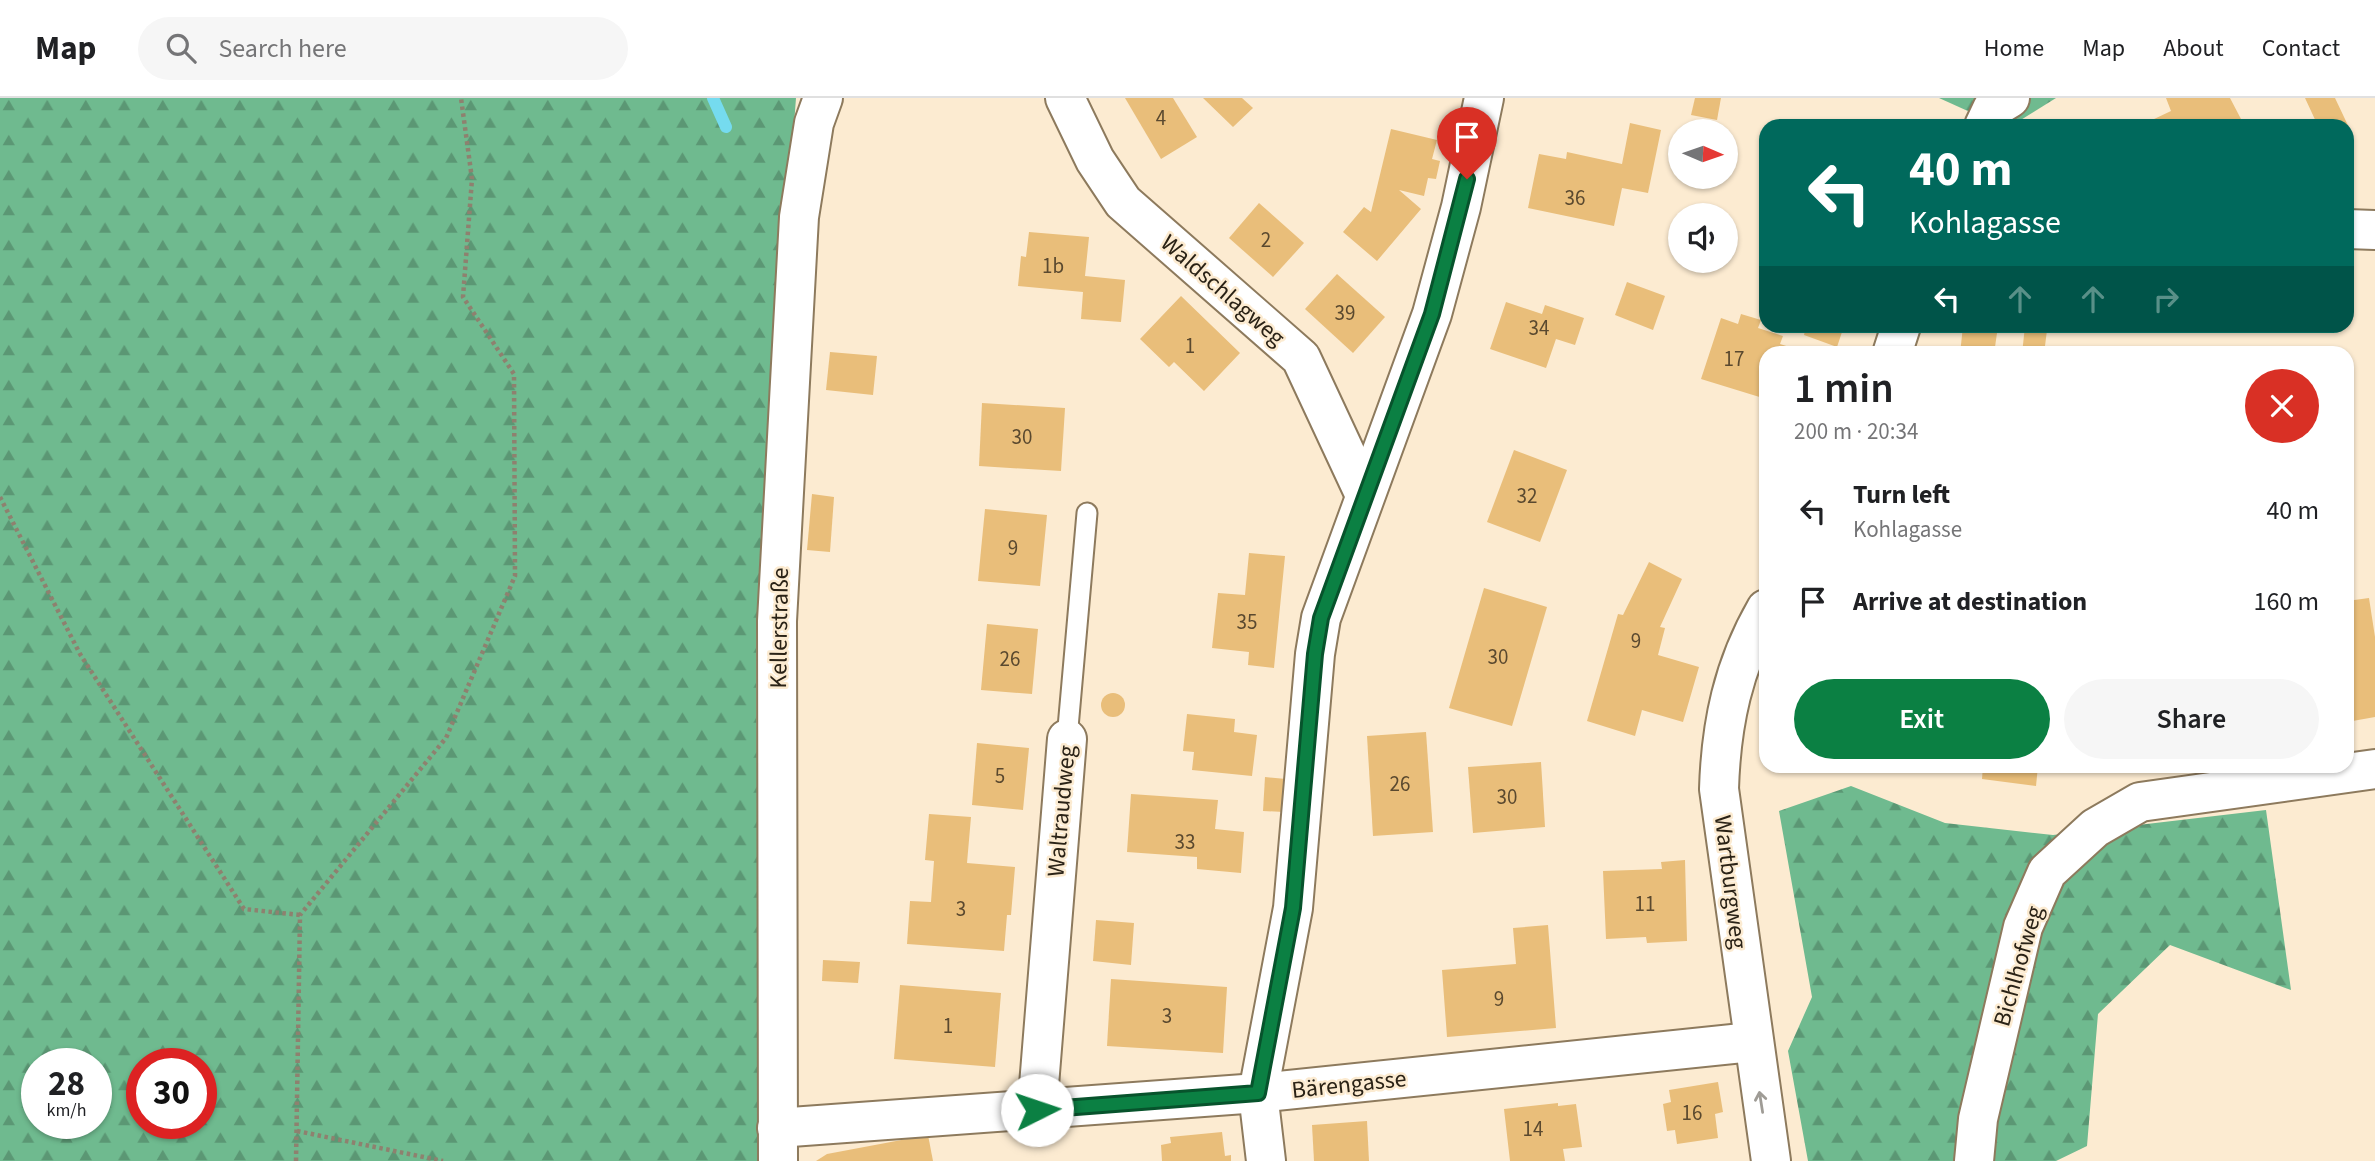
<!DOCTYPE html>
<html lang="en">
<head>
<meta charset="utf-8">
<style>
  body { margin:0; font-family:"Source Sans 3",sans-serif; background:#f6f6f6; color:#202124; height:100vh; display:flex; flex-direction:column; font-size:26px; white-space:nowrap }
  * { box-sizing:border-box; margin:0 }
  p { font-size:23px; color:#757577 }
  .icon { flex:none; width:38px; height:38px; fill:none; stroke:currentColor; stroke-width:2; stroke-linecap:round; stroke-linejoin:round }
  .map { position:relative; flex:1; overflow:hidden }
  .details { position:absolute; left:1759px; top:248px; width:595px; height:427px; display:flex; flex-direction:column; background:#fff; border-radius:21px; box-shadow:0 2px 5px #0004 }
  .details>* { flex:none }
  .top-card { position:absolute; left:1759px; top:21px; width:595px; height:214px; border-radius:21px; box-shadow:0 2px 5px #0004; background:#00695c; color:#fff; overflow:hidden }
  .needle { width:46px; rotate:92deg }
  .tools { position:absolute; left:1668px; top:21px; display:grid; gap:14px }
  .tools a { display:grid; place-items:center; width:70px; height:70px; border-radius:50%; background:#fff; box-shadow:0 2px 5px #0004; font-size:35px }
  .speed { position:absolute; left:21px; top:950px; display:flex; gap:14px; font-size:35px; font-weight:700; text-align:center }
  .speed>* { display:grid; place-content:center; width:91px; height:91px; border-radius:50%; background:#fff; box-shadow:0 2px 5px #0004; line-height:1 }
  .speed small { font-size:18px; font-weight:400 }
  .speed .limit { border:10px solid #d22; background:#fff; color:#111 }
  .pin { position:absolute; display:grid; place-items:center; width:60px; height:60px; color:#fff; margin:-72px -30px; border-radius:50% 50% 50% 0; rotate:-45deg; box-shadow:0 0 7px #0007 }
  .pin .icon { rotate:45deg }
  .me { position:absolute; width:77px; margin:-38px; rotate:86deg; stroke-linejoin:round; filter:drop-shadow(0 0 5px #0008) }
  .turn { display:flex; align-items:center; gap:24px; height:147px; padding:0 35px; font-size:32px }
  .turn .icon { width:91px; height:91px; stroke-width:2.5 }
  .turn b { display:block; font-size:49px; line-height:60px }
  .lanes { display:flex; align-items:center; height:66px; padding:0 35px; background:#0003; justify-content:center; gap:35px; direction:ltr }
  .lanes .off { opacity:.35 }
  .round { display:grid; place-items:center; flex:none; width:74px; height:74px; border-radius:37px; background:#f6f6f6 }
  .overview { display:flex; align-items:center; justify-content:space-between; height:119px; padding:0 35px }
  h1 { font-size:42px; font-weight:600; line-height:52px }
  .button { display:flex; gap:14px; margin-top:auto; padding:14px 35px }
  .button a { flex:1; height:80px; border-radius:42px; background:#0b8043; color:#fff; font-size:28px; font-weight:600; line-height:80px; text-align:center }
  .button a+a { background:#f6f6f6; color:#202124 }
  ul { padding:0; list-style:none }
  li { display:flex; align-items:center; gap:21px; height:91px; padding:0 35px }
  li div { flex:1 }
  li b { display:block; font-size:26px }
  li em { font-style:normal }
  header { display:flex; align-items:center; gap:42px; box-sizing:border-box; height:98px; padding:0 35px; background:#fff; border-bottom:2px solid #e0e0e0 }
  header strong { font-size:33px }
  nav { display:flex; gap:38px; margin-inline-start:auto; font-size:24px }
  .search { width:490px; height:63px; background:#f6f6f6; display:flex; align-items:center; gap:18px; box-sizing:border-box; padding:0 24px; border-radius:38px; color:#757577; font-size:26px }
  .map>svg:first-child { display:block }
</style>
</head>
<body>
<header>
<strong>Map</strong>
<div class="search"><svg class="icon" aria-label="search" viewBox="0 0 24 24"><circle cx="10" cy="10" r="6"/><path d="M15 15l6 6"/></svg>Search here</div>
<nav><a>Home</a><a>Map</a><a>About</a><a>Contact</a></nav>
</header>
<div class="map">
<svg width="2375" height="1063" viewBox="0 0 2375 1063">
  <defs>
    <pattern id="forest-firs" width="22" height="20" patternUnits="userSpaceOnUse" patternTransform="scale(1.75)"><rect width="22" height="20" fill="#6fba8f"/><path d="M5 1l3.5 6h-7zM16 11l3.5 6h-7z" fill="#5b9774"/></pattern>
  </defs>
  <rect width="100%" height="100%" fill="#fcebd1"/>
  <g fill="url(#forest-firs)" fill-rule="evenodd">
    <path d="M 0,0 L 796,0 L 756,537 L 760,1063 L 0,1063 ZM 37,966 L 96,966 L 96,1026 L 37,1026 ZM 142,966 L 201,966 L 201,1026 L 142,1026 Z"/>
    <path d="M 1939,0 L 2056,0 L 2011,28 L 2001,28 Z"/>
    <path d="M 1851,688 L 1945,725 L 2053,737 L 2266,712 L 2291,892 L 2170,847 L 2098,916 L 2087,1048 L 2056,1063 L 1808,1063 L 1788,953 L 1812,899 L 1779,713 Z"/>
  </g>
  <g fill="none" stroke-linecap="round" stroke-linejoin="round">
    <path stroke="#75dbef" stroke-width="12" d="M 713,0 L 726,29"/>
  </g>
  <g fill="#e9be7a">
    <path d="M 1125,0 L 1173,0 L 1197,39 L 1161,61 Z"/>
    <path d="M 1203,0 L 1242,0 L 1253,10 L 1233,29 Z"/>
    <path d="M 1695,0 L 1721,0 L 1717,22 L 1691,17 Z"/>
    <path d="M 2166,0 L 2230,0 L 2241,21 L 2239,28 L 2150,28 L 2152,22 L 2171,13 Z"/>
    <path d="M 2305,0 L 2335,0 L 2353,38 L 2347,41 L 2347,28 L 2318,28 Z"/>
    <path d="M 1630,25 L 1661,32 L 1648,95 L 1622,90 L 1614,128 L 1528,110 L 1539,56 L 1566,61 L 1567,54 L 1622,66 Z"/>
    <path d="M 1391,31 L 1437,42 L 1432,61 L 1440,63 L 1436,81 L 1428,80 L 1424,98 L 1399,92 L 1421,111 L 1377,163 L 1343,134 L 1364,109 L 1371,114 Z"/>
    <path d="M 1259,105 L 1304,145 L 1273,179 L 1229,140 Z"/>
    <path d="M 1029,134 L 1089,139 L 1085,178 L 1125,182 L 1121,224 L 1081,221 L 1083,194 L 1018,188 L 1021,158 L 1026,159 Z"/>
    <path d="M 1337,176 L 1385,219 L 1353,255 L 1305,211 Z"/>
    <path d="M 1627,184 L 1665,198 L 1653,232 L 1615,217 Z"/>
    <path d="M 1181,198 L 1240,255 L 1204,293 L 1174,264 L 1169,269 L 1140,241 Z"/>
    <path d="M 1506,204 L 1542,216 L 1545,207 L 1584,220 L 1575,247 L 1556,241 L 1546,270 L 1490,251 Z"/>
    <path d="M 1741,216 L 1761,222 L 1758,230 L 1783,238 L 1780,246 L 1808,255 L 1766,256 L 1766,301 L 1701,281 L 1721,220 L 1738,226 Z"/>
    <path d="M 1806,228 L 1844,228 L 1837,249 L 1804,237 Z"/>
    <path d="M 1963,228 L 1998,228 L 1994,256 L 1960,256 Z"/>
    <path d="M 2025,228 L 2047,232 L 2044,256 L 2022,256 Z"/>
    <path d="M 830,254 L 877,258 L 873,297 L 826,292 Z"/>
    <path d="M 982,305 L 1065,310 L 1061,373 L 979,368 Z"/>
    <path d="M 1514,352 L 1567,372 L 1540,444 L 1487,424 Z"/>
    <path d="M 812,396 L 834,399 L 830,454 L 807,452 Z"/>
    <path d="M 985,411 L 1047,417 L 1040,488 L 978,483 Z"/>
    <path d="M 1249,455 L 1285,458 L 1274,570 L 1248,567 L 1249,554 L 1212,550 L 1218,495 L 1245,497 Z"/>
    <path d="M 1649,464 L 1682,481 L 1660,529 L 1665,530 L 1658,557 L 1699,569 L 1683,624 L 1642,612 L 1635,638 L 1587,623 L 1618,516 L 1623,517 Z"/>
    <path d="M 1484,490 L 1547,509 L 1512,628 L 1449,610 Z"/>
    <path d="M 2369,500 L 2375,539 L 2375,619 L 2347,624 L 2347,503 Z"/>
    <path d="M 987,526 L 1038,531 L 1032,596 L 981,592 Z"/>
    <circle cx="1113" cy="607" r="12"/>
    <path d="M 1187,616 L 1235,621 L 1234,634 L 1257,637 L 1252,678 L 1192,672 L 1194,654 L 1183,653 Z"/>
    <path d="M 1426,634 L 1433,734 L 1373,738 L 1367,638 Z"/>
    <path d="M 977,645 L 1029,650 L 1023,712 L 972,707 Z"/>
    <path d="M 1541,664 L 1545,729 L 1473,735 L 1468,669 Z"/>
    <path d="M 1983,668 L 2038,668 L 2036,688 L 1982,681 Z"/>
    <path d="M 1265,679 L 1286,681 L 1284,714 L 1263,713 Z"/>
    <path d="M 1131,696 L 1218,702 L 1215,731 L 1244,734 L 1241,775 L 1197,771 L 1197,759 L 1127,754 Z"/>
    <path d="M 929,716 L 971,719 L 967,765 L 1015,769 L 1011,817 L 1007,817 L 1004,853 L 907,846 L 910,803 L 931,804 L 934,763 L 925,762 Z"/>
    <path d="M 1685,762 L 1687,843 L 1647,845 L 1646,839 L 1606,841 L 1603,773 L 1662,771 L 1661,764 Z"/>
    <path d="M 1096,822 L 1134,825 L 1131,867 L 1093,863 Z"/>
    <path d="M 1548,827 L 1556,930 L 1447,939 L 1442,872 L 1516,866 L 1513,830 Z"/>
    <path d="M 823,862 L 860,864 L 858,885 L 822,883 Z"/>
    <path d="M 1111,881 L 1227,889 L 1223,955 L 1107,948 Z"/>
    <path d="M 900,887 L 1001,895 L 995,969 L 894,961 Z"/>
    <path d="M 1718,984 L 1723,1014 L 1715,1016 L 1718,1040 L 1677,1046 L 1675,1032 L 1667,1033 L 1663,1006 L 1671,1004 L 1669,992 Z"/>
    <path d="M 1558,1005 L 1558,1008 L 1576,1006 L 1582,1049 L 1563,1051 L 1565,1063 L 1510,1063 L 1504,1011 Z"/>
    <path d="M 1367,1023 L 1369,1063 L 1314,1063 L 1312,1027 Z"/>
    <path d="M 1222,1034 L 1225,1058 L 1231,1057 L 1231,1063 L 1162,1063 L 1161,1047 L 1171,1045 L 1170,1039 Z"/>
    <path d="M 928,1037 L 933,1063 L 816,1063 L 827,1056 Z"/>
  </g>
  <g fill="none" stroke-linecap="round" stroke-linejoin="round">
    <defs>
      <path id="lane" d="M 1067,641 L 1087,415"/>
      <g id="street">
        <path d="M 1065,0 L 1095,62 L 1123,104 L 1301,260 L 1364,395"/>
        <path d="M 1984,28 L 1992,11 L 2010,0"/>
        <path d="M 2347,131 L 2375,132"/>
        <path d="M 1892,256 L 1901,228"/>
        <path d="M 1766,511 C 1733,568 1721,626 1719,691 L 1771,1063"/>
        <path d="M 1037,1012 L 1067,641"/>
        <path d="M 777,1030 L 1258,995 L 1752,944"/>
        <path d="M 778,1063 L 777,523 L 799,119 L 814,25 L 823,0"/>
        <path d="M 1266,1063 L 1258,995 L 1293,810 L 1315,556 L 1321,520 L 1432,216 L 1461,109 L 1484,0"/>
        <path d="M 1974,1063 L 1978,1021 L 2023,829 L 2047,774 L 2095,730 L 2140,704 L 2375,671"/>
      </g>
    </defs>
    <use href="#lane" stroke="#8d7a5d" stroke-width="23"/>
    <use href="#street" stroke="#8d7a5d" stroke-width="42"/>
    <g stroke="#8e816f" stroke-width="4.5" stroke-dasharray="3.5 3.5" stroke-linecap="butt">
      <path d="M 0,399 L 80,556 L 244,811 L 300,817"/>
      <path d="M 297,1033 L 443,1063"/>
      <path d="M 296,1063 L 300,817 L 446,640 L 515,478 L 514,276 L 463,199 L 472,81 L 461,0"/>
    </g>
    <use href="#lane" stroke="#fff" stroke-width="19"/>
    <use href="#street" stroke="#fff" stroke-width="38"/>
  </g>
  <defs><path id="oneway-shaft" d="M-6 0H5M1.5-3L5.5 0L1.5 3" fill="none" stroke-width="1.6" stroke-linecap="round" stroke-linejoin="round" transform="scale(1.75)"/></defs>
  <use stroke="#9f9c96" href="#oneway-shaft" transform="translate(1761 1004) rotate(-99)"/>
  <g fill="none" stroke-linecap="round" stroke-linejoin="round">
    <defs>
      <path id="route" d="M 1037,1012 L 1258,995 L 1293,810 L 1315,556 L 1321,520 L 1432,216 L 1467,81"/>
    </defs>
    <use href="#route" stroke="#07532c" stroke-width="18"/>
    <use href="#route" stroke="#0b8043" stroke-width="12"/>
  </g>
  <g text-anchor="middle" stroke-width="5" stroke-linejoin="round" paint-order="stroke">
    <g font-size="21" fill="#5a492f">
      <text x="1161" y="27">4</text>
      <text x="1575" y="107">36</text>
      <text x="1266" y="149">2</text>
      <text x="1053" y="175">1b</text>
      <text x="1345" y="222">39</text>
      <text x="1539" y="237">34</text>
      <text x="1190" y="255">1</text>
      <text x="1734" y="268">17</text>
      <text x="1022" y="346">30</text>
      <text x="1527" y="405">32</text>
      <text x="1013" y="457">9</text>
      <text x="1247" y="531">35</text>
      <text x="1636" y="550">9</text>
      <text x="1498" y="566">30</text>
      <text x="1010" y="568">26</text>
      <text x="1000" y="685">5</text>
      <text x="1400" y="693">26</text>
      <text x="1507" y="706">30</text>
      <text x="1185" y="751">33</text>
      <text x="1645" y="813">11</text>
      <text x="961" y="818">3</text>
      <text x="1499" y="908">9</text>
      <text x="1167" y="925">3</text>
      <text x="948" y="935">1</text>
      <text x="1692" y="1022">16</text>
      <text x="1533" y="1038">14</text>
    </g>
    <g font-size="24" fill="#2a2216" stroke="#fcebd1">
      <text transform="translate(1223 192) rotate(41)" y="8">Waldschlagweg</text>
      <text transform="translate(779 530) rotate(-89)" y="8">Kellerstraße</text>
      <text transform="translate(1061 713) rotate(-85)" y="8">Waltraudweg</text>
      <text transform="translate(1731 784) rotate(83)" y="8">Wartburgweg</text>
      <text transform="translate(2018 868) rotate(-74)" y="8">Bichlhofweg</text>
      <text transform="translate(1349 986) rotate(-6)" y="8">Bärengasse</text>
    </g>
  </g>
</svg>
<div class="tools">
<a><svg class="needle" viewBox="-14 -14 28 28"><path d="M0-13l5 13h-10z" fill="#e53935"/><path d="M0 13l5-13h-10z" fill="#757577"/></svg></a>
<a><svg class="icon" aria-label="sound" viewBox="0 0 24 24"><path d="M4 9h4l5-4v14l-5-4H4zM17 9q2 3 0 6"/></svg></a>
</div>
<div class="speed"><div>28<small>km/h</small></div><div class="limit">30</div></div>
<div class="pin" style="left:1467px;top:81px;background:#d93025"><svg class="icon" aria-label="arrive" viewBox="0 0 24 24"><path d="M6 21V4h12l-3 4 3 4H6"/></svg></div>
<svg class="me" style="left:1037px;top:1012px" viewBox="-20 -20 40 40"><circle r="19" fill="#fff"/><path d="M0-13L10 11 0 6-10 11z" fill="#0b8043"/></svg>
<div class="top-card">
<div class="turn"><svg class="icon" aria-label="left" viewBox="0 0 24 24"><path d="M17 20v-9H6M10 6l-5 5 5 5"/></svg><div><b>40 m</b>Kohlagasse</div></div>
<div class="lanes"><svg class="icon" aria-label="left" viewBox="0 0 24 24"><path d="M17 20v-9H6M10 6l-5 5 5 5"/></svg><svg class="icon off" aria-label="ahead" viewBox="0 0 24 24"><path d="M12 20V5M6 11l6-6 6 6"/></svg><svg class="icon off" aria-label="ahead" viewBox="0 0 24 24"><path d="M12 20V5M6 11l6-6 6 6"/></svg><svg class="icon off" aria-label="right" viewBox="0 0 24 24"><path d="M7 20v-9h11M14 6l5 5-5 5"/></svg></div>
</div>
<section class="details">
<div class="overview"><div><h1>1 min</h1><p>200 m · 20:34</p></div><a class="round" style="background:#d93025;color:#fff"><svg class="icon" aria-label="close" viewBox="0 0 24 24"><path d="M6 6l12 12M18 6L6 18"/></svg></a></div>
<ul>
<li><svg class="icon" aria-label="left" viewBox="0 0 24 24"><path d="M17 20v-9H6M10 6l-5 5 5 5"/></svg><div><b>Turn left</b><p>Kohlagasse</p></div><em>40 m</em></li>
<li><svg class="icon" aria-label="arrive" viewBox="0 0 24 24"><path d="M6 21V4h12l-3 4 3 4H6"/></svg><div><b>Arrive at destination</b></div><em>160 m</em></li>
</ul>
<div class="button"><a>Exit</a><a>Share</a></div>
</section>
</div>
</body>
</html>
